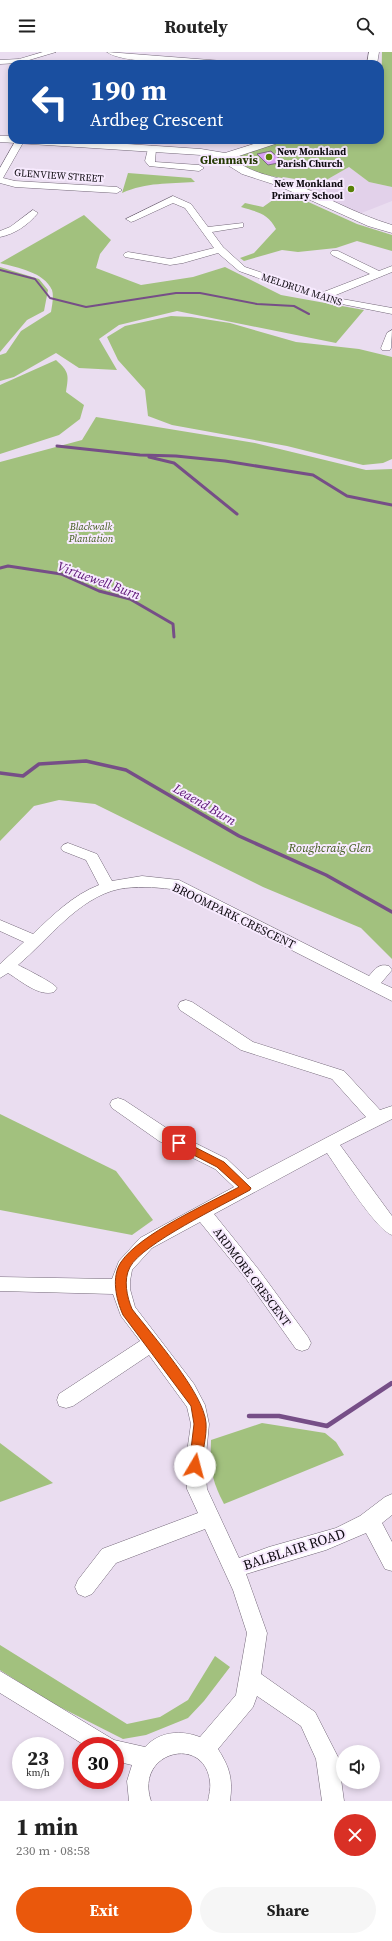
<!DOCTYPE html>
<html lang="en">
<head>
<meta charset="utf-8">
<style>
  body { margin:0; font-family:"Source Serif 4",serif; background:#f6f6f6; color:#222; height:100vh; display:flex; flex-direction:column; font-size:15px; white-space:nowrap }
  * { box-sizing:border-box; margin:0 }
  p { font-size:13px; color:#767676 }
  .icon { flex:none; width:22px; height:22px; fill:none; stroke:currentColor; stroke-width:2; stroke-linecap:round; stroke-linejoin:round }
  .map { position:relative; height:1749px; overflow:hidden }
  .drawer { display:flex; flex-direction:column; background:#fff; flex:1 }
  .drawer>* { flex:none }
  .hud { position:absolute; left:8px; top:8px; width:376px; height:84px; border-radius:12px; box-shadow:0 2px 6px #0003; background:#1a4fa0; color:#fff; overflow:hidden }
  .buttons { position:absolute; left:336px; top:1693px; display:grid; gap:8px }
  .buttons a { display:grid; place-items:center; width:44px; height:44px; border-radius:50%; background:#fff; box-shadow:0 2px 6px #0003; font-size:20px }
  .speed { position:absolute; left:12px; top:1685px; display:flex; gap:8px; font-size:20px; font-weight:700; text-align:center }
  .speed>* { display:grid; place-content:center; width:52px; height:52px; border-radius:50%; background:#fff; box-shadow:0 2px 6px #0003; line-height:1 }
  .speed small { font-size:10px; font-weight:400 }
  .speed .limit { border:6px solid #d22; background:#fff; color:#111 }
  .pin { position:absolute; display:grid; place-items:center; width:34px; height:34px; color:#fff; margin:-17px; border-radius:8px; box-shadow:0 2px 6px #0006 }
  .me { position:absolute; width:44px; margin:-22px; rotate:8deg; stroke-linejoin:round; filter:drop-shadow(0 0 3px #0008) }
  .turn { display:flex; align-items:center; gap:14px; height:84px; padding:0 16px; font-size:18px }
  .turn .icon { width:52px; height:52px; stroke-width:2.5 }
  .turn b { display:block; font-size:28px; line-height:34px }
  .round { display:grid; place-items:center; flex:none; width:42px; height:42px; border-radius:21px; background:#f6f6f6 }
  .head { display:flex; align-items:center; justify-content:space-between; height:68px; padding:0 16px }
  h1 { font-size:24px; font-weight:700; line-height:30px }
  .primary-button { display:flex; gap:8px; margin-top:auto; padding:8px 16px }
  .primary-button a { flex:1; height:46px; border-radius:24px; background:#ea580c; color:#fff; font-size:16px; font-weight:700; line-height:46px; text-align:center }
  .primary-button a+a { background:#f6f6f6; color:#222 }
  header { display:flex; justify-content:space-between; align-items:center; height:52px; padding:0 16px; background:#fff; font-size:18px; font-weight:700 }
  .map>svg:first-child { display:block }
</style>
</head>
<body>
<header><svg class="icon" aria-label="menu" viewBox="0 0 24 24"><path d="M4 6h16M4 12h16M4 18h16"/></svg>Routely<svg class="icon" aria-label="search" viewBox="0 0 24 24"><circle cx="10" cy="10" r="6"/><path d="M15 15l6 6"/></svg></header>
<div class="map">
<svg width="392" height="1749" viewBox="0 0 392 1749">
  <rect width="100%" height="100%" fill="#eaddf0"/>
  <path fill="#e2d1ea" d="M 349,115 L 369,130 L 392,135 L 392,149 L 359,162 L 307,139 Z"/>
  <g fill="#a2c17e">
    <path d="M 382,0 L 392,0 L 392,135 L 369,130 L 349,115 L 307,139 L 291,132 L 295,127 L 283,125 L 282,126 C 271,124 236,119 240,103 L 244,100 L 289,88 L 380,88 Z"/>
    <path d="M 128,121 L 191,126 L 195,130 C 168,132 147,130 122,141 Z"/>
    <path d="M 293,143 L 357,172 L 392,183 L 392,199 L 357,189 L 336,196 L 298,200 L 282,198 L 244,209 L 240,206 L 254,201 L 276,177 C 268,161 257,160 241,155 L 245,151 L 263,155 L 277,145 Z"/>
    <path d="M 84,163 L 111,188 L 100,202 L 96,216 L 141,233 L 193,225 L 225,215 L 281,243 L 364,258 L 336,291 L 177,259 L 119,273 L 99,287 L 117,318 L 79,316 L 56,301 L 14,325 L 0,329 L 0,303 L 6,301 L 21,279 L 51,260 C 52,254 54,244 52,238 C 44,220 18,216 0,211 Z"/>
    <path d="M 0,215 L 39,227 L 48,238 L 44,259 L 27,268 L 0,300 Z"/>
    <path d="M 171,264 L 191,265 L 230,271 L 296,290 L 359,297 L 392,305 L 392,407 L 383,411 L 363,413 L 287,394 L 172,373 L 148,364 L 145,338 L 118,308 L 107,285 L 125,274 Z"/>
    <path d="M 56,308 C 69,320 69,322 66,340 L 84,353 L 80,367 L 59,383 L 0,402 L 0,333 Z"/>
    <path d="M 96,365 L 255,391 L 366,418 L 392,417 L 392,907 L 361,876 L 263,835 L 95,752 L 59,748 L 34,754 L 0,789 L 0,410 L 82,388 Z"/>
    <path d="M 0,1062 L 116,1119 L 153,1168 L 132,1183 L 0,1158 Z"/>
    <path d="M 262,1371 L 325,1381 L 336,1390 L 344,1403 L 224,1452 C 211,1427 210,1416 211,1388 Z"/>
    <path d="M 0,1391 L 53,1431 L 0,1450 Z"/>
    <path d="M 0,1593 L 127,1672 L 160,1665 L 188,1648 L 215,1604 L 230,1615 L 204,1649 L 188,1666 L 146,1683 L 123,1687 L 50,1650 L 0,1618 Z"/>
  </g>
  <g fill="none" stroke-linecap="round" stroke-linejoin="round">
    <path stroke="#764e87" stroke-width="2" d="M 0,218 L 35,227 L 50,246 L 86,255 L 176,241 L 200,241 L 257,252 L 294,254 L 309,262"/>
    <g stroke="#764e87" stroke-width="3">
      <path d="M 57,394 L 140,403 L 176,404 L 225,409 L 313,423 L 347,444 L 392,453"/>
      <path d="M 149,405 L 174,411 L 237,462"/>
      <path d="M 0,516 L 8,514 L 61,522 L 99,539 L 130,547 L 173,572 L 174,585"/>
    </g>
    <path stroke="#764e87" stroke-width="3.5" d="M 0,721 L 23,724 L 39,712 L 86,709 L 126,718 L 239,784 L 326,823 L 392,860"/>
    <path stroke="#764e87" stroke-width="4.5" d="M 249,1364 L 279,1364 L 327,1374 L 392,1331"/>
  </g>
  <path fill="#d9a0f2" stroke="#7a6e7f" d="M 271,99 L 283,110 L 268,113 L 257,102 Z"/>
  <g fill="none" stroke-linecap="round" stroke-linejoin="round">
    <defs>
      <g id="minor">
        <path d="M 43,0 L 56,0 L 19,11 L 0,12 L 0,8 L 19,7 Z"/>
        <path d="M 107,0 L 236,10 L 240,12 C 217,12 121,13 107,0 Z"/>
        <path d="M 16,88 L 24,89 L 3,126 L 15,129 L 117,135 L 122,138 L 117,141 L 15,135 L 0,131 L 0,116 Z"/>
        <path d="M 152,94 L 156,97 L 155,110 L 199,113 L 204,116 L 199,119 L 149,114 L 145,109 L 148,97 Z"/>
        <path d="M 173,144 L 191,152 L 208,175 L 243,171 L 243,175 L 212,180 L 223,195 L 245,215 L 321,241 L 370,222 L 332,203 L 330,201 L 332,199 L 338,199 L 379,219 L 392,214 L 392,220 L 331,245 L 392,256 L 392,262 L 317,247 L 239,219 L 218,201 L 183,211 L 170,213 L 125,205 L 123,203 L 125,201 L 128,200 L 170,207 L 214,196 L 185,156 L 173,151 L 134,169 L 131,170 L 126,167 Z"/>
        <path d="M 33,158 L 38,161 C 28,173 15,182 0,185 L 0,179 L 10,175 Z"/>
        <path d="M 392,278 L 391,296 L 390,298 L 382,298 L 381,296 L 387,281 Z"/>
        <path d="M 68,791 L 97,802 L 112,829 L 142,824 L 179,828 L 369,924 C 375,917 379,911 389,914 L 392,918 L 381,931 L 392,936 L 392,949 L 171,837 C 154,835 136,834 119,837 C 78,846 49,887 18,913 C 26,917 54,931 57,936 L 54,940 C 39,945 21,929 8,921 L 0,926 L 0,912 L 24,890 L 0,879 L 0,868 L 33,882 C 53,863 73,843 99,833 L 86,808 L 63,799 L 61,796 L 63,793 Z"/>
        <path d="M 186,948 L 192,950 L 253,990 L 344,1019 L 380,1058 L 392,1054 L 392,1067 L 340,1093 L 392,1164 L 392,1183 C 375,1177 339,1118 327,1101 L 214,1162 L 259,1218 L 308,1285 L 311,1291 L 308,1297 L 302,1299 L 296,1297 L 247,1228 L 200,1170 L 152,1196 L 132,1218 L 130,1229 L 130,1237 L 135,1255 L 194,1332 L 205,1353 L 209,1372 L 205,1414 L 207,1437 L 239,1506 L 269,1495 L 336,1476 L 360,1464 L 385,1445 L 392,1442 L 392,1463 L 382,1471 L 392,1490 L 392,1519 L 385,1517 L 366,1481 L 326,1498 L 246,1522 L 267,1581 L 261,1622 L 315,1660 L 338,1705 L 344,1749 L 322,1749 L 316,1707 L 301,1674 L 257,1644 L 253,1655 L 218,1697 C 230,1716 233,1727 230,1749 L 208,1749 C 209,1743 211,1736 210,1730 C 205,1682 134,1699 151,1749 L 129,1749 L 127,1729 L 132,1713 L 115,1709 L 115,1694 L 86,1694 L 0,1641 L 0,1619 L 114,1688 L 145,1695 C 160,1679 181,1678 200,1685 L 236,1643 L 247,1581 L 233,1538 L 205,1477 L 116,1511 L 92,1542 L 85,1545 L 78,1542 L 75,1535 L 78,1528 L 102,1497 L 198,1461 L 187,1437 L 185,1414 L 191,1372 L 187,1355 L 149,1303 L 73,1354 L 66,1356 L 59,1354 L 57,1348 L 59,1342 L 140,1289 L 121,1264 L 113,1242 L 0,1239 L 0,1225 L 112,1227 L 119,1209 L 140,1186 L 234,1135 L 215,1117 L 159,1089 L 112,1056 L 110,1052 L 112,1048 L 118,1046 L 124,1048 L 171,1079 L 227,1107 L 248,1127 L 366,1065 L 332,1027 L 241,998 L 180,958 L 178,954 L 180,950 Z"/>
      </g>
      <g id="major">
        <path d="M 369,0 L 379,0 L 377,12 L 367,12 Z"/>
        <path d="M 0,84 L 12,84 L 12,88 L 68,88 L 201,97 L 225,101 L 266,88 L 283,88 L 281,90 L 233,106 C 248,120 268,123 287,129 C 322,142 355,162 392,173 L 392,181 L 368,174 L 279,134 L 242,122 L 226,112 L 222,108 L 201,103 L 0,90 Z"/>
      </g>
    </defs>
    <use href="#minor" stroke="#746879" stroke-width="1"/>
    <use href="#major" stroke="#746879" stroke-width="1"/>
    <use href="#minor" fill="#fff" fill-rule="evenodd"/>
    <use href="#major" fill="#fff" fill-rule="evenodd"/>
  </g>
  <path fill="#ea580c" stroke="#983908" d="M 179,1087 L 224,1110 L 251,1136 L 250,1138 C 223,1153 142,1192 130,1215 C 123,1228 127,1245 132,1257 C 152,1283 204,1341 206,1371 C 207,1385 202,1401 201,1414 L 199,1418 L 195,1419 L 191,1418 L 189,1414 L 194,1372 L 191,1354 L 123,1263 C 116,1247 111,1225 121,1210 C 140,1182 207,1152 239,1135 L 217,1115 L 176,1094 L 174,1091 Z"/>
  <g fill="#588106" stroke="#f7eafe" stroke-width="1.5">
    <circle cx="269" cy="105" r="4"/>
    <circle cx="351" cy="137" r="4"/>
  </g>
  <g text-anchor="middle" stroke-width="4" stroke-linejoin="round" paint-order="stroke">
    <g font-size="10" font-weight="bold" fill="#0f0b11" stroke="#f7eafe" text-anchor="start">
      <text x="277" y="103">New Monkland<tspan x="277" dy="12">Parish Church</tspan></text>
      <text x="343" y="135" text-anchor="end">New Monkland<tspan x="343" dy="12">Primary School</tspan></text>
    </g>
    <g font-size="10" fill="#0f0b11" stroke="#f7eafe">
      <text transform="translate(59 123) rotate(4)" y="4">GLENVIEW STREET</text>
      <text transform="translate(302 237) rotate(18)" y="4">MELDRUM MAINS</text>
    </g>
    <g font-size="10" font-style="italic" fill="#405a1b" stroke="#f7eafe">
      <text x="91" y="478">Blackwalk<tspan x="91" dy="12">Plantation</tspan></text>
    </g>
    <g font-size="12" font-weight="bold" fill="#253a04" stroke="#f7eafe">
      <text x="229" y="112">Glenmavis</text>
    </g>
    <g font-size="12" font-style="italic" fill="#405a1b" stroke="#f7eafe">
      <text x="330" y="800">Roughcraig Glen</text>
    </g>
    <g font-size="12" fill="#0f0b11" stroke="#f7eafe">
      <text transform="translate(234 864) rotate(26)" y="4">BROOMPARK CRESCENT</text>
      <text transform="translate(252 1225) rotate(53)" y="4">ARDMORE CRESCENT</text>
    </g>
    <g font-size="13" font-style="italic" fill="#591173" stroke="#f7eafe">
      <text transform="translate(99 528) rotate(20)" y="5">Virtuewell Burn</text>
      <text transform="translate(205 752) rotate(30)" y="5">Leaend Burn</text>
    </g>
    <g font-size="14" fill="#0f0b11" stroke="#f7eafe">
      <text transform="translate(294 1497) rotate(-18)" y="5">BALBLAIR ROAD</text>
    </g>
  </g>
</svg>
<div class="buttons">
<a><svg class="icon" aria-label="sound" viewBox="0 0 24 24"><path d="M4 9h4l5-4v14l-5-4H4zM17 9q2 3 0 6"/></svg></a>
</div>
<div class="speed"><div>23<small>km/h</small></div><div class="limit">30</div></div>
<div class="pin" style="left:179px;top:1091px;background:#d93025"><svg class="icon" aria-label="arrive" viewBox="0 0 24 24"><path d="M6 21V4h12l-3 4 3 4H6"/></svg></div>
<svg class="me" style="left:195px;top:1414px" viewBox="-20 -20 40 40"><circle r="19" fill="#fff"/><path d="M0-13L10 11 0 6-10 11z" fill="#ea580c"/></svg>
<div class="hud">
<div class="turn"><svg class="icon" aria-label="left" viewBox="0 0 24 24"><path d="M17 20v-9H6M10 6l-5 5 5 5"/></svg><div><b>190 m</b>Ardbeg Crescent</div></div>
</div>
</div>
<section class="drawer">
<div class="head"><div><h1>1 min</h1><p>230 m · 08:58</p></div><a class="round" style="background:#d93025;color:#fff"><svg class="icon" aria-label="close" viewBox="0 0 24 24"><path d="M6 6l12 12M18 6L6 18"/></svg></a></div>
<div class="primary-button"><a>Exit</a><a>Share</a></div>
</section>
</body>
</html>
